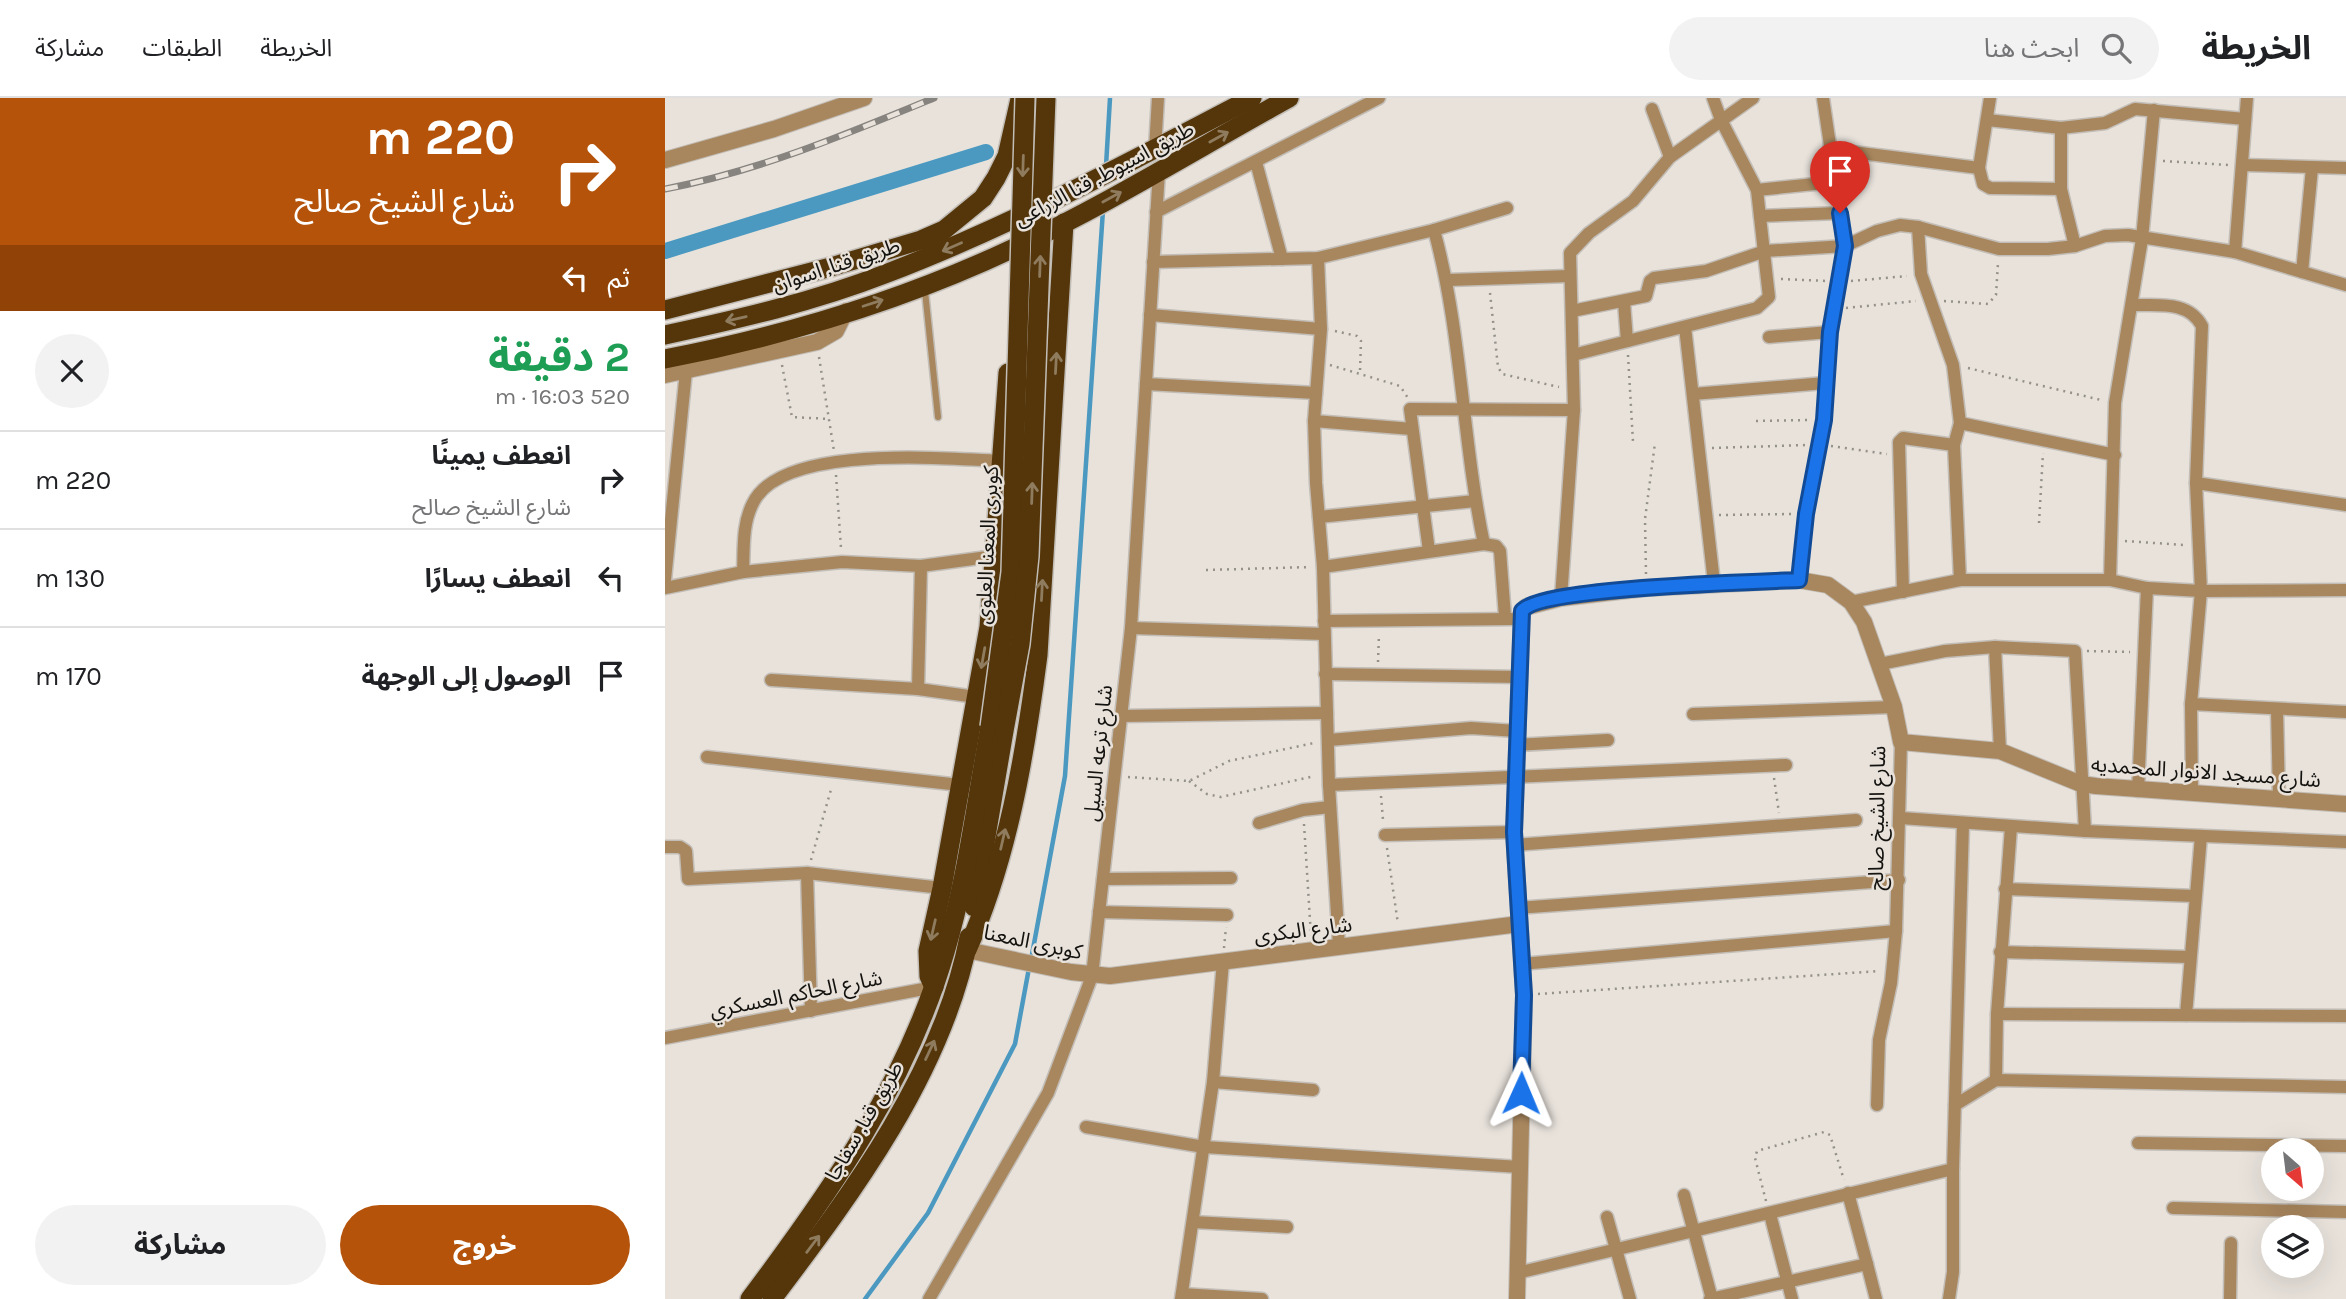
<!DOCTYPE html>
<html lang="ar">
<head>
<meta charset="utf-8">
<style>
  body { margin:0; font-family:Karla,"Noto Sans Arabic",sans-serif; background:#f2f2f2; color:#202124; direction:rtl; height:100vh; display:flex; flex-direction:column; font-size:26px; white-space:nowrap }
  * { box-sizing:border-box; margin:0 }
  p { font-size:23px; color:#757577 }
  .icon { flex:none; width:38px; height:38px; fill:none; stroke:currentColor; stroke-width:2; stroke-linecap:round; stroke-linejoin:round }
  .map { position:relative; flex:1; overflow:hidden; direction:ltr }
  .panel { display:flex; flex-direction:column; background:#fff; width:665px }
  .panel>* { flex:none }
  .banner { background:#b45309; color:#fff; overflow:hidden }
  .needle { width:46px; rotate:152deg }
  .controls { position:absolute; left:1596px; top:1040px; display:grid; gap:14px }
  .controls a { display:grid; place-items:center; width:63px; height:63px; border-radius:50%; background:#fff; box-shadow:0 7px 28px #0002; font-size:35px }
  .pin { position:absolute; display:grid; place-items:center; width:60px; height:60px; color:#fff; margin:-72px -30px; border-radius:50% 50% 50% 0; rotate:-45deg; box-shadow:0 0 7px #0007 }
  .pin .icon { rotate:45deg }
  .me { position:absolute; width:77px; margin:-38px; rotate:1deg; stroke-linejoin:round; filter:drop-shadow(0 0 5px #0008) }
  .turn { display:flex; align-items:center; gap:24px; height:147px; padding:0 35px; font-size:32px }
  .turn .icon { width:91px; height:91px; stroke-width:2.5 }
  .turn b { display:block; font-size:49px; line-height:60px }
  .then { display:flex; align-items:center; height:66px; padding:0 35px; background:#0003; gap:14px; font-size:26px }
  .round { display:grid; place-items:center; flex:none; width:74px; height:74px; border-radius:37px; background:#f2f2f2 }
  .head { display:flex; align-items:center; justify-content:space-between; height:119px; padding:0 35px }
  h1 { font-size:42px; font-weight:700; line-height:52px; color:#1e9e55 }
  .cta { display:flex; gap:14px; margin-top:auto; padding:14px 35px }
  .cta a { flex:1; height:80px; border-radius:42px; background:#b45309; color:#fff; font-size:28px; font-weight:700; line-height:80px; text-align:center }
  .cta a+a { background:#f2f2f2; color:#202124 }
  ul { padding:0; list-style:none }
  li { display:flex; align-items:center; gap:21px; height:98px; padding:0 35px; border-top:2px solid #e0e0e0 }
  li div { flex:1 }
  li b { display:block; font-size:26px }
  li em { font-style:normal }
  header { display:flex; align-items:center; gap:42px; box-sizing:border-box; height:98px; padding:0 35px; background:#fff; border-bottom:2px solid #e0e0e0 }
  header strong { font-size:33px }
  nav { display:flex; gap:38px; margin-inline-start:auto; font-size:24px }
  .search { width:490px; height:63px; background:#f2f2f2; display:flex; align-items:center; gap:18px; box-sizing:border-box; padding:0 24px; border-radius:38px; color:#757577; font-size:26px }
  main { display:flex; flex:1; min-height:0 }
  .map>svg:first-child { display:block }
</style>
</head>
<body>
<header>
<strong>الخريطة</strong>
<div class="search"><svg class="icon" aria-label="search" viewBox="0 0 24 24"><circle cx="10" cy="10" r="6"/><path d="M15 15l6 6"/></svg>ابحث هنا</div>
<nav><a>الخريطة</a><a>الطبقات</a><a>مشاركة</a></nav>
</header>
<main>
<div class="map">
<svg width="1681" height="1201" viewBox="0 0 1681 1201">
  <rect width="100%" height="100%" fill="#e8e2db"/>
  <g fill="none" stroke-linecap="round" stroke-linejoin="round">
    <g stroke="#4b99c0" stroke-width="4.5">
      <path d="M 441,68 L 445,0"/>
      <path d="M 366,862 L 400,678 L 438,112"/>
      <path d="M 200,1201 L 263,1115 L 350,946 L 364,870"/>
    </g>
    <path stroke="#4b99c0" stroke-width="16" d="M 0,153 L 321,54"/>
    <defs>
      <path id="service" d="M 260,193 L 273,319"/>
      <g id="minor">
        <path d="M 1325,0 L 1314,70 L 1318,86 L 1325,90 L 1396,91"/>
        <path d="M 987,11 L 1005,59"/>
        <path d="M 1322,22 L 1396,30 L 1440,25 L 1470,11 L 1580,21"/>
        <path d="M 1396,30 L 1396,91 L 1410,148"/>
        <path d="M 490,51 L 493,0"/>
        <path d="M 1164,51 L 1314,70"/>
        <path d="M 591,64 L 617,161"/>
        <path d="M 1578,67 L 1681,70"/>
        <path d="M 1092,92 L 1169,84"/>
        <path d="M 491,114 L 714,0"/>
        <path d="M 1095,118 L 1175,115"/>
        <path d="M 1253,129 L 1256,176 L 1288,267 L 1295,325 L 1289,347 L 1295,482"/>
        <path d="M 769,132 C 797,234 797,342 819,446"/>
        <path d="M 1570,154 L 1582,0"/>
        <path d="M 653,160 L 656,231 L 649,323 L 651,385 L 658,469 L 664,687 L 674,848"/>
        <path d="M 488,164 L 653,160 L 769,132 L 842,110"/>
        <path d="M 1637,174 L 1647,70"/>
        <path d="M 783,182 L 904,178"/>
        <path d="M 959,204 L 962,243"/>
        <path d="M 1467,207 C 1493,208 1523,202 1537,228 L 1531,385 L 1536,493 L 1526,606 L 1527,696"/>
        <path d="M 907,213 L 981,198 L 985,183 L 989,180 L 1041,173 L 1100,153 L 1180,148 L 1212,133 L 1235,127 L 1253,129 L 1334,151 L 1383,151 L 1410,148 L 1440,138 L 1463,137 L 1570,154 L 1681,187"/>
        <path d="M 485,217 L 656,231"/>
        <path d="M 1020,229 L 1049,485"/>
        <path d="M 1104,239 L 1165,234"/>
        <path d="M 908,257 L 1092,210 L 1104,199 L 1092,92 L 1056,22 L 1048,0"/>
        <path d="M 481,286 L 651,295"/>
        <path d="M 1028,296 L 1160,285"/>
        <path d="M 649,323 L 747,331"/>
        <path d="M 1295,325 L 1450,357"/>
        <path d="M 1531,385 L 1681,407"/>
        <path d="M 654,419 L 810,403"/>
        <path d="M 764,453 L 745,311 L 909,312"/>
        <path d="M 658,469 L 819,446 L 831,448 L 835,453 L 840,519"/>
        <path d="M 78,474 L 177,464 L 256,468 L 330,458"/>
        <path d="M 0,482 L 21,273"/>
        <path d="M 1134,482 L 1141,416 L 1159,322 L 1165,234 L 1180,148 L 1158,0"/>
        <path d="M 1445,482 L 1450,305 L 1477,141 L 1489,12"/>
        <path d="M 0,490 L 78,474 C 79,451 77,426 88,405 C 117,345 282,361 339,363"/>
        <path d="M 1238,494 L 1234,344 L 1238,340 L 1289,347"/>
        <path d="M 896,500 L 909,312 L 905,155 L 924,135 L 968,103 L 1005,59 L 1088,0"/>
        <path d="M 1186,504 L 1295,482 L 1445,482 L 1482,490 L 1536,493 L 1681,492"/>
        <path d="M 659,523 L 847,521"/>
        <path d="M 466,530 L 659,536"/>
        <path d="M 1330,549 L 1335,653"/>
        <path d="M 1215,566 L 1280,553 L 1330,549 L 1410,553 L 1420,733"/>
        <path d="M 660,576 L 855,579"/>
        <path d="M 106,582 L 253,591 L 311,599"/>
        <path d="M 253,591 L 256,468"/>
        <path d="M 1526,606 L 1681,614"/>
        <path d="M 1612,612 L 1614,700"/>
        <path d="M 1028,616 L 1229,609"/>
        <path d="M 456,618 L 662,615"/>
        <path d="M 664,642 L 806,630 L 852,633"/>
        <path d="M 852,647 L 943,642"/>
        <path d="M 42,659 L 295,687"/>
        <path d="M 664,687 L 1121,667"/>
        <path d="M 1473,693 L 1482,490"/>
        <path d="M 1236,720 L 1420,733 L 1681,744"/>
        <path d="M 594,725 L 638,712 L 665,709"/>
        <path d="M 720,737 L 849,734"/>
        <path d="M 849,747 L 1191,722"/>
        <path d="M 0,749 L 15,749 L 21,753 L 23,781 L 142,775 L 277,790"/>
        <path d="M 142,775 L 146,913"/>
        <path d="M 438,781 L 566,780"/>
        <path d="M 1340,791 L 1530,798"/>
        <path d="M 853,810 L 1234,782"/>
        <path d="M 434,814 L 562,817"/>
        <path d="M 1335,854 L 1525,859"/>
        <path d="M 857,866 L 1231,833"/>
        <path d="M 1332,916 L 1681,918"/>
        <path d="M 1521,917 L 1536,738"/>
        <path d="M 0,940 L 269,889"/>
        <path d="M 1331,982 L 1332,916 L 1346,729"/>
        <path d="M 548,984 L 648,992"/>
        <path d="M 1212,1007 L 1214,942 L 1226,885 L 1231,833 L 1236,644"/>
        <path d="M 1290,1007 L 1331,982 L 1681,989"/>
        <path d="M 421,1029 L 539,1049 L 855,1069"/>
        <path d="M 1473,1045 L 1681,1048"/>
        <path d="M 1288,1071 L 1298,726"/>
        <path d="M 1019,1097 L 1047,1201"/>
        <path d="M 1508,1110 L 1681,1114"/>
        <path d="M 1105,1116 L 1127,1201"/>
        <path d="M 942,1119 L 965,1201"/>
        <path d="M 528,1124 L 622,1129"/>
        <path d="M 1202,1166 L 1211,1201"/>
        <path d="M 852,1175 L 1288,1071 L 1288,1174 L 1284,1201"/>
        <path d="M 517,1196 L 597,1201"/>
        <path d="M 264,1201 L 383,995 L 427,878 L 466,530 L 494,73"/>
        <path d="M 516,1201 L 548,984 L 558,863"/>
        <path d="M 1045,1201 L 1202,1166 L 1183,1095"/>
        <path d="M 1565,1201 L 1566,1145"/>
      </g>
      <g id="tertiary">
        <path d="M 0,62 L 109,31 L 199,0"/>
        <path d="M 0,277 L 152,244 L 171,233 L 181,213"/>
        <path d="M 302,852 L 406,874 L 445,878 L 854,826"/>
        <path d="M 852,1201 L 859,897 L 849,734 L 857,513 L 861,509 L 896,500 L 982,490 L 1134,482 L 1163,487 L 1186,504 L 1199,524 L 1229,609 L 1236,644 L 1335,653 L 1416,686 L 1431,688 L 1681,706"/>
      </g>
      <g id="trunk">
        <path d="M 0,212 L 166,169 L 256,142 L 279,132 L 318,100 L 331,80 L 342,58 L 355,1"/>
        <path d="M 0,237 C 74,221 148,204 220,176 C 346,128 467,63 587,0"/>
        <path d="M 0,261 C 119,238 239,202 349,150 C 443,106 533,50 624,0"/>
        <path d="M 309,809 L 339,633"/>
        <path d="M 302,852 C 343,760 360,657 373,557 L 399,125"/>
        <path d="M 269,889 L 264,878 L 263,853 L 277,790 L 324,529 L 343,275"/>
        <path d="M 85,1201 C 166,1093 242,985 280,854 C 302,781 311,704 325,629"/>
        <path d="M 107,1201 C 188,1094 278,974 304,839"/>
      </g>
    </defs>
    <use href="#service" stroke="#c2bdb6" stroke-width="9"/>
    <use href="#minor" stroke="#c2bdb6" stroke-width="15"/>
    <use href="#tertiary" stroke="#c2bdb6" stroke-width="18"/>
    <use href="#trunk" stroke="#c2bdb6" stroke-width="22"/>
    <g stroke="#94908a" stroke-width="2.5" stroke-dasharray="2 5" stroke-linecap="butt">
      <path d="M 1498,63 L 1564,67"/>
      <path d="M 1116,181 L 1162,183"/>
      <path d="M 1186,183 L 1242,178"/>
      <path d="M 825,195 L 833,269 L 837,276 L 894,289"/>
      <path d="M 1279,203 L 1323,206 L 1331,197 L 1333,165"/>
      <path d="M 1181,210 L 1251,203"/>
      <path d="M 670,233 L 692,238 L 696,243 L 695,273"/>
      <path d="M 963,257 L 968,344"/>
      <path d="M 154,259 L 169,353"/>
      <path d="M 117,267 L 127,319 L 165,321"/>
      <path d="M 665,267 L 735,288 L 743,300"/>
      <path d="M 1303,270 L 1436,302"/>
      <path d="M 1091,323 L 1145,322"/>
      <path d="M 1166,348 L 1222,356"/>
      <path d="M 1047,350 L 1142,347"/>
      <path d="M 171,377 L 176,450"/>
      <path d="M 1054,417 L 1127,416"/>
      <path d="M 1374,425 L 1378,355"/>
      <path d="M 1460,443 L 1519,447"/>
      <path d="M 541,472 L 646,469"/>
      <path d="M 981,476 L 980,421 L 990,345"/>
      <path d="M 1422,553 L 1465,554"/>
      <path d="M 713,564 L 714,536"/>
      <path d="M 463,679 L 524,683 L 564,663 L 649,645"/>
      <path d="M 1109,680 L 1114,715"/>
      <path d="M 524,683 L 542,696 L 556,699 L 650,678"/>
      <path d="M 716,698 L 718,722"/>
      <path d="M 639,726 L 646,838"/>
      <path d="M 722,750 L 733,826"/>
      <path d="M 146,762 L 167,688"/>
      <path d="M 559,850 L 561,829"/>
      <path d="M 873,896 L 1215,873"/>
      <path d="M 1101,1103 L 1090,1060 L 1092,1053 L 1159,1034 L 1165,1037 L 1179,1082"/>
    </g>
    <use href="#service" stroke="#a9875e" stroke-width="6"/>
    <use href="#minor" stroke="#a9875e" stroke-width="12"/>
    <use href="#tertiary" stroke="#a9875e" stroke-width="16"/>
    <use href="#trunk" stroke="#54360a" stroke-width="19"/>
    <defs>
      <path id="rail" d="M 0,91 C 94,73 182,36 269,0"/>
    </defs>
    <use href="#rail" stroke="#87837e" stroke-width="7"/>
    <use href="#rail" stroke="#e8e2db" stroke-width="4.5" stroke-dasharray="13" stroke-linecap="butt"/>
    <defs>
      <g id="trunk-bridge">
        <path d="M 325,629 L 346,474 L 360,0"/>
        <path d="M 339,633 L 355,546 L 364,458 L 381,0"/>
      </g>
    </defs>
    <use href="#trunk-bridge" stroke="#c2bdb6" stroke-width="22" stroke-linecap="butt"/>
    <use href="#trunk-bridge" stroke="#54360a" stroke-width="19"/>
  </g>
  <defs><path id="oneway-shaft" d="M-6 0H5M1.5-3L5.5 0L1.5 3" fill="none" stroke-width="1.6" stroke-linecap="round" stroke-linejoin="round" transform="scale(1.75)"/></defs>
  <g stroke="#8f7b5e">
    <use href="#oneway-shaft" transform="translate(554 39) rotate(-29)"/>
    <use href="#oneway-shaft" transform="translate(358 68) rotate(92)"/>
    <use href="#oneway-shaft" transform="translate(447 99) rotate(-29)"/>
    <use href="#oneway-shaft" transform="translate(287 149) rotate(156)"/>
    <use href="#oneway-shaft" transform="translate(375 168) rotate(-88)"/>
    <use href="#oneway-shaft" transform="translate(208 205) rotate(-18)"/>
    <use href="#oneway-shaft" transform="translate(71 221) rotate(167)"/>
    <use href="#oneway-shaft" transform="translate(391 265) rotate(-87)"/>
    <use href="#oneway-shaft" transform="translate(367 395) rotate(-88)"/>
    <use href="#oneway-shaft" transform="translate(377 492) rotate(-87)"/>
    <use href="#oneway-shaft" transform="translate(318 560) rotate(100)"/>
    <use href="#oneway-shaft" transform="translate(338 741) rotate(-77)"/>
    <use href="#oneway-shaft" transform="translate(268 832) rotate(103)"/>
    <use href="#oneway-shaft" transform="translate(265 952) rotate(-65)"/>
    <use href="#oneway-shaft" transform="translate(148 1146) rotate(-53)"/>
  </g>
  <g fill="none" stroke-linecap="round" stroke-linejoin="round">
    <defs>
      <path id="route" d="M 856,995 L 859,897 L 849,734 L 857,513 C 874,489 1095,484 1134,482 L 1141,416 L 1159,322 L 1165,234 L 1180,148 L 1175,115"/>
    </defs>
    <use href="#route" stroke="#114b97" stroke-width="18"/>
    <use href="#route" stroke="#1a73e8" stroke-width="12"/>
  </g>
  <g text-anchor="middle" stroke-width="5" stroke-linejoin="round" paint-order="stroke">
    <g font-size="21" fill="#14120f" stroke="#e8e2db">
      <text transform="translate(439 76) rotate(-28)" y="7">طريق اسيوط, قنا الزراعى</text>
      <text transform="translate(171 167) rotate(-18)" y="7">طريق قنا, اسوان</text>
      <text transform="translate(322 447) rotate(-87)" y="7">كوبرى المعنا العلوى</text>
      <text transform="translate(433 655) rotate(-84)" y="7">شارع ترعه السيل</text>
      <text transform="translate(1541 674) rotate(4)" y="7">شارع مسجد الانوار المحمديه</text>
      <text transform="translate(1212 720) rotate(-89)" y="7">شارع الشيخ صالح</text>
      <text transform="translate(638 832) rotate(-7)" y="7">شارع البكرى</text>
      <text transform="translate(368 844) rotate(12)" y="7">كوبرى المعنا</text>
      <text transform="translate(131 896) rotate(-11)" y="7">شارع الحاكم العسكري</text>
      <text transform="translate(199 1023) rotate(-60)" y="7">طريق قنا, سفاجا</text>
    </g>
  </g>
</svg>
<div class="controls">
<a><svg class="needle" viewBox="-14 -14 28 28"><path d="M0-13l5 13h-10z" fill="#e53935"/><path d="M0 13l5-13h-10z" fill="#757577"/></svg></a>
<a><svg class="icon" aria-label="layers" viewBox="0 0 24 24"><path d="M12 4l9 5-9 5-9-5zM3 14l9 5 9-5"/></svg></a>
</div>
<div class="pin" style="left:1175px;top:115px;background:#d93025"><svg class="icon" aria-label="arrive" viewBox="0 0 24 24"><path d="M6 21V4h12l-3 4 3 4H6"/></svg></div>
<svg class="me" style="left:856px;top:995px" viewBox="-20 -20 40 40"><path d="M0-17L14 15 0 8-14 15z" fill="#1a73e8" stroke="#fff" stroke-width="4"/></svg>
</div>
<section class="panel">
<div class="banner">
<div class="turn"><svg class="icon" aria-label="right" viewBox="0 0 24 24"><path d="M7 20v-9h11M14 6l5 5-5 5"/></svg><div><b>220 m</b>شارع الشيخ صالح</div></div>
<div class="then">ثم<svg class="icon" aria-label="left" viewBox="0 0 24 24"><path d="M17 20v-9H6M10 6l-5 5 5 5"/></svg></div>
</div>
<div class="head"><div><h1>2 دقيقة</h1><p>520 m · 16:03</p></div><a class="round"><svg class="icon" aria-label="close" viewBox="0 0 24 24"><path d="M6 6l12 12M18 6L6 18"/></svg></a></div>
<ul>
<li><svg class="icon" aria-label="right" viewBox="0 0 24 24"><path d="M7 20v-9h11M14 6l5 5-5 5"/></svg><div><b>انعطف يمينًا</b><p>شارع الشيخ صالح</p></div><em>220 m</em></li>
<li><svg class="icon" aria-label="left" viewBox="0 0 24 24"><path d="M17 20v-9H6M10 6l-5 5 5 5"/></svg><div><b>انعطف يسارًا</b></div><em>130 m</em></li>
<li><svg class="icon" aria-label="arrive" viewBox="0 0 24 24"><path d="M6 21V4h12l-3 4 3 4H6"/></svg><div><b>الوصول إلى الوجهة</b></div><em>170 m</em></li>
</ul>
<div class="cta"><a>خروج</a><a>مشاركة</a></div>
</section>
</main>
</body>
</html>
